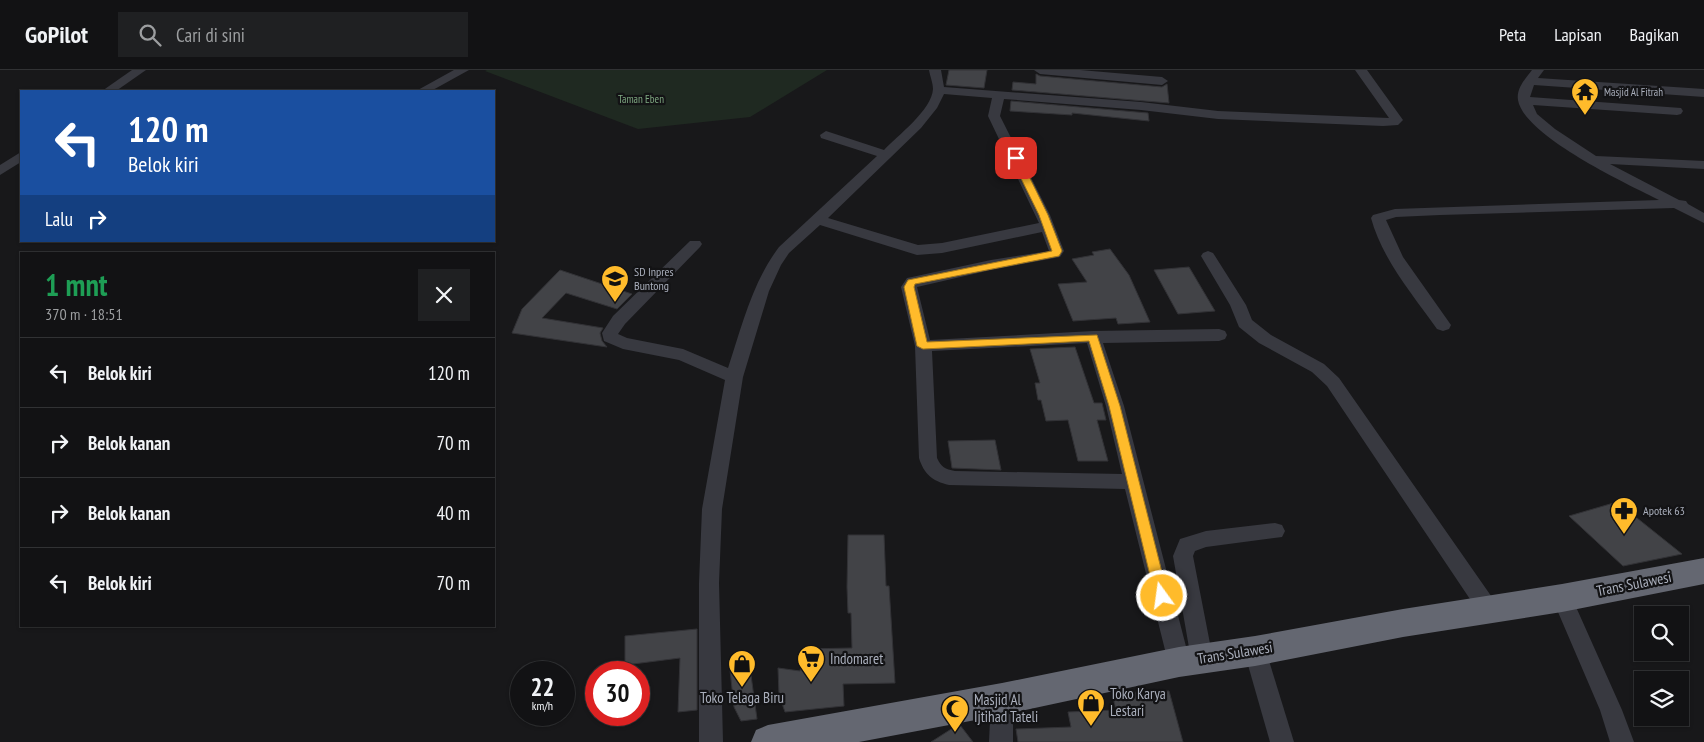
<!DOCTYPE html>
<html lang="id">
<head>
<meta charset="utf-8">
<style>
  body { margin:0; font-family:"PT Sans Narrow",sans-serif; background:#1f2022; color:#f1f3f6; height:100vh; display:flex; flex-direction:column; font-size:19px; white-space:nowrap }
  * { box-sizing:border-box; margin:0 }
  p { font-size:16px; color:#9c9ea0 }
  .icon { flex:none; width:28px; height:28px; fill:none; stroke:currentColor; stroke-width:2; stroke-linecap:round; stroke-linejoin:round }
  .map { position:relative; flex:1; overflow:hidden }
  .panel { position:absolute; left:20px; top:182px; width:475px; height:375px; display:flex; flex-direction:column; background:#121214; border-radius:0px; box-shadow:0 1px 4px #0004,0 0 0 1px #313234 }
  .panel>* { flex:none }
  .banner { position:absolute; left:20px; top:20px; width:475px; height:152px; border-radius:0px; box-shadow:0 1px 4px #0004,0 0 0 1px #313234; background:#1a4fa0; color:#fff; overflow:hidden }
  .controls { position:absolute; left:1634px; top:536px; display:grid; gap:10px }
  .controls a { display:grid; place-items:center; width:55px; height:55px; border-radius:0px; background:#121214; box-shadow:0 1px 4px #0004,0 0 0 1px #313234; font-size:25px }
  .speed { position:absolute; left:510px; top:591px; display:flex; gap:10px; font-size:25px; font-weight:700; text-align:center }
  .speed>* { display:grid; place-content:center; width:65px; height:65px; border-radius:50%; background:#121214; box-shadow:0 1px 4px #0004,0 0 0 1px #313234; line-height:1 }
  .speed small { font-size:12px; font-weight:400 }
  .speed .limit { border:8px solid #d22; background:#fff; color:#111 }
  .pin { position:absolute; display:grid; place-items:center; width:42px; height:42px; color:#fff; margin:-21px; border-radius:10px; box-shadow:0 2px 8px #0006 }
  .me { position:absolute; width:55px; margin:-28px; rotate:346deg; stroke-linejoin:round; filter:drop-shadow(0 0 4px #0008) }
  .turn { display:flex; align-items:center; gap:18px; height:105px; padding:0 25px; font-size:22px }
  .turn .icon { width:65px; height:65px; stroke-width:2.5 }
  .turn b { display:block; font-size:35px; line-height:42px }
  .then { display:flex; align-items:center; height:48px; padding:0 25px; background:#0003; gap:10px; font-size:19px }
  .round { display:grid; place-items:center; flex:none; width:52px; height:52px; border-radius:0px; background:#1f2022 }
  .overview { display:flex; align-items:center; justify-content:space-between; height:85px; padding:0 25px }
  h1 { font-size:30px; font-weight:700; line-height:38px; color:#1e9e55 }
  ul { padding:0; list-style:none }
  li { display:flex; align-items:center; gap:15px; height:70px; padding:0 25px; border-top:1px solid #313234 }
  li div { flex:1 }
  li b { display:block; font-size:19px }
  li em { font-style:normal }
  header { display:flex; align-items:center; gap:30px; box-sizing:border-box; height:70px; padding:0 25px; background:#121214; border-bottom:1px solid #313234 }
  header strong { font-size:24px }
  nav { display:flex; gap:28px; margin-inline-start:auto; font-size:18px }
  .search { width:350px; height:45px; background:#1f2022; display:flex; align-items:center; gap:12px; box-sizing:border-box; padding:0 18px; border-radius:0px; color:#9c9ea0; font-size:19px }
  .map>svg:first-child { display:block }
</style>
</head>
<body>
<header>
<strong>GoPilot</strong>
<div class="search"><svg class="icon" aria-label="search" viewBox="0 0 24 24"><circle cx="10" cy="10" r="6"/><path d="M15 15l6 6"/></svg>Cari di sini</div>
<nav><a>Peta</a><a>Lapisan</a><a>Bagikan</a></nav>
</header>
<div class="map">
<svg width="1704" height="672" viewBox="0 0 1704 672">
  <rect width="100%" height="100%" fill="#18181a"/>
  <path fill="#1f2921" d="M 487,0 L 827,0 L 750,47 L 638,59 L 485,1 Z"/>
  <g fill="#424347" stroke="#323236">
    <path d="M 949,0 L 987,0 L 984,18 L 946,15 Z"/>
    <path d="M 1036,4 L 1040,6 L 1162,17 L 1167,14 L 1169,33 L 1012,20 L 1013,12 L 1036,14 Z"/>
    <path d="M 1011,31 L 1148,43 L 1149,51 L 1072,43 L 1072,45 L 1010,41 Z"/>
    <path d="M 1110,179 L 1129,205 L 1150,252 L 1118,254 L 1116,248 L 1073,251 L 1058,214 L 1087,212 L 1072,189 L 1094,185 L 1092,182 Z"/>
    <path d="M 1189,197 L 1215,241 L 1178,244 L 1154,200 Z"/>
    <path d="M 560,200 L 632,224 L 617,239 L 566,223 L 542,248 L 603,258 L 600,263 L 602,271 L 607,277 L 512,263 L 522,239 Z"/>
    <path d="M 1075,277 L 1094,333 L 1102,333 L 1106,350 L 1097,350 L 1108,391 L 1078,391 L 1068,350 L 1046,351 L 1041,330 L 1038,330 L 1035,313 L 1040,313 L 1030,279 Z"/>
    <path d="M 995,370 L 1001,400 L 952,398 L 948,371 Z"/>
    <path d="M 1617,432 L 1682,484 L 1623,496 L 1569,446 Z"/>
    <path d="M 848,465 L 884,465 L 886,516 L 889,516 L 895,613 L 843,614 L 844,636 L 785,642 L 779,625 L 778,598 L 800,601 L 805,579 L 852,578 L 851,543 L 848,543 L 847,517 Z"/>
    <path d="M 697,559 L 697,640 L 678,642 L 680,588 L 625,595 L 625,566 Z"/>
    <path d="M 750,598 L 757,649 L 741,651 L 734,637 L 730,600 Z"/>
    <path d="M 1169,621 L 1183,672 L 1018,672 L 1016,659 L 1071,657 L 1068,642 L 1116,640 L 1112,623 Z"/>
    <path d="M 960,655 L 973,672 L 931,672 L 956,656 Z"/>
  </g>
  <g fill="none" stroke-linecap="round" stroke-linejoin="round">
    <g fill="#383940" fill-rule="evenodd">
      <path d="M 132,0 L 146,0 L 116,21 L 102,21 Z"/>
      <path d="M 454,0 L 469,0 L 431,21 L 416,21 Z"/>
      <path d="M 929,0 L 941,0 L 944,17 L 1141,32 L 1218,41 L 1389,48 L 1355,0 L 1367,0 L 1403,50 L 1398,55 L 1383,56 L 1218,49 L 1141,40 L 1004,29 L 1000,46 L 1050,145 L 1064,181 L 1060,187 L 991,200 L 917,217 L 930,270 L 1093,261 L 1219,259 L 1225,261 L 1227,265 L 1225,269 L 1219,271 L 1103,273 L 1124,336 L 1190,592 L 1187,599 L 1179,602 L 1171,599 L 1168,592 L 1125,419 L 949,415 C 932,411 924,404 919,388 L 915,276 L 901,217 L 907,208 L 912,207 L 991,190 L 1049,181 L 1042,162 L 942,183 L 917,185 L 820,155 L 789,183 L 781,195 L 769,221 L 743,307 L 722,439 L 719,513 L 723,672 L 699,672 L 699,513 L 702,439 L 725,310 L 679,290 L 623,279 L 604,271 L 602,263 L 613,246 L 690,171 L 700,171 L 702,174 L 700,177 L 625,254 L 618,264 L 627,268 L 683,279 L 728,298 C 742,256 752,213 779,177 L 877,86 L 821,68 L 820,65 L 826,61 L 884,80 C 897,66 932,40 933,19 C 933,13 930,6 929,0 ZM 944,24 L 992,28 L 988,46 L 1039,153 L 942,173 L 918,175 L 828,148 L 921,58 L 937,38 ZM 1087,273 L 1106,336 L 1122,404 L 955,401 C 945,399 941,397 937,388 L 932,281 Z"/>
      <path d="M 1034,0 L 1080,0 L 1162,7 L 1168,11 L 1162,15 L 1040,4 Z"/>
      <path d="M 1532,0 L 1544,0 L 1538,8 L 1704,19 L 1704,27 L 1534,15 L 1530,27 L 1681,38 L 1683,41 L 1681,44 L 1677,45 L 1533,35 L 1537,44 L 1555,59 L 1596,86 L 1704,91 L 1704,99 L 1610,94 L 1679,130 L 1686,131 L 1688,134 L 1704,143 L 1704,153 L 1674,138 L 1440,145 L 1396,147 L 1386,150 L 1403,187 L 1451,255 L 1449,259 L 1443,261 L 1437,259 C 1413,225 1382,189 1371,148 L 1373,145 L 1395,139 L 1659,130 C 1627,114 1524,66 1518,30 C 1516,18 1526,8 1532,0 Z"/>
      <path d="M 21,82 L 21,92 L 0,105 L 0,95 Z"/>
      <path d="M 1208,181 L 1213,183 L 1215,186 L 1246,235 L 1252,250 L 1271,265 L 1324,294 L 1339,308 L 1496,533 L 1499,540 L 1496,547 L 1489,549 L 1482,547 L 1327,316 L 1312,302 L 1259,273 L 1239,257 L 1230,235 L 1201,186 L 1203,183 Z"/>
      <path d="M 1275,453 L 1282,455 L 1285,461 L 1282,467 L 1206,477 L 1195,481 L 1193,486 L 1213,589 L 1210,596 L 1202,599 L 1194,596 L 1191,589 L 1173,486 L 1180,469 L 1206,461 Z"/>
      <path d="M 1562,519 L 1569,522 L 1572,528 L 1622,640 L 1634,672 L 1610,672 L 1600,640 L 1552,528 L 1555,522 Z"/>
      <path d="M 1255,571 L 1263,574 L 1266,581 L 1294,672 L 1270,672 L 1244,581 L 1247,574 Z"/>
      <path d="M 1002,618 L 1010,621 L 1013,629 L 1013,672 L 989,672 L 991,629 L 994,621 Z"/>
    </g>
    <path fill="#646771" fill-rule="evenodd" d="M 1704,488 L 1704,514 L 1562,542 L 1403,567 L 1255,596 L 1179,607 L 1002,645 L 859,672 L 751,672 L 756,660 L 768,655 L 1002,613 L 1179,577 L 1255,566 L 1403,539 L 1562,514 Z"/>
  </g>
  <path fill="#ffbb2b" stroke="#a67a1c" d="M 1016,86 L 1020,88 L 1048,145 L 1062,181 L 1059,186 L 915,214 L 914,217 L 927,272 L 1097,265 L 1120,336 L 1168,526 L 1166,530 L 1162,532 L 1157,530 L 1155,526 L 1109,336 L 1089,271 L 923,279 L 917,276 L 904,217 L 908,210 L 1052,181 L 1039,145 L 1011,88 Z"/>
  <defs>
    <symbol id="temple-pin" viewBox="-11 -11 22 30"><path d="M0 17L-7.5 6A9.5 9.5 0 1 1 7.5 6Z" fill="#ffbb2b" stroke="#131315"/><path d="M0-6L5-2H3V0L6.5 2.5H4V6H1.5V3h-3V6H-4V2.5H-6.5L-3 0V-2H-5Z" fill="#111"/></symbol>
    <symbol id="school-pin" viewBox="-11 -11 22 30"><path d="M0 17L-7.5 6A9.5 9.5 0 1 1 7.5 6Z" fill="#ffbb2b" stroke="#131315"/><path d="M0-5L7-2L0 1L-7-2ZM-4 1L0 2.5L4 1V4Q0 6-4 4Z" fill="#111"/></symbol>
    <symbol id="pharmacy-pin" viewBox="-11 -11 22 30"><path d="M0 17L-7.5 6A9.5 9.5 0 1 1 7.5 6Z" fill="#ffbb2b" stroke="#131315"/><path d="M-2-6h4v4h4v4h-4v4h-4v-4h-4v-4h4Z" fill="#111"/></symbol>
    <symbol id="supermarket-pin" viewBox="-11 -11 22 30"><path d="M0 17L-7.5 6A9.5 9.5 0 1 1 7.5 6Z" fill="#ffbb2b" stroke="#131315"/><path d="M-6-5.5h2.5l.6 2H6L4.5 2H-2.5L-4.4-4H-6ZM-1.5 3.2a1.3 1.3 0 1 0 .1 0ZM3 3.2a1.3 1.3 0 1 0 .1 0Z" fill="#111"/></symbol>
    <symbol id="shop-pin" viewBox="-11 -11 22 30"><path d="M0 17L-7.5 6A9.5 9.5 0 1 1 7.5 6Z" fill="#ffbb2b" stroke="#131315"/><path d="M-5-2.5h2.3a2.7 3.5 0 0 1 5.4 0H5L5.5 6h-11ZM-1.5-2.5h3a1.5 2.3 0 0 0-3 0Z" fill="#111"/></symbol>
    <symbol id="mosque-pin" viewBox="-11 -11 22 30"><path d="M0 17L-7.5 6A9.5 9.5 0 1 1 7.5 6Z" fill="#ffbb2b" stroke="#131315"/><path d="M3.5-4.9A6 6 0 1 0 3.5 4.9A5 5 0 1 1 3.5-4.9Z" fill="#111"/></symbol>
  </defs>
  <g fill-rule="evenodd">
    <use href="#temple-pin" x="1569" y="6" width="32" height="43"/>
    <use href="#school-pin" x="599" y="193" width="32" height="43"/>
    <use href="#pharmacy-pin" x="1608" y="425" width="32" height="43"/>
    <use href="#supermarket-pin" x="795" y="573" width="32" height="43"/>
    <use href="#shop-pin" x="726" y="578" width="32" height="43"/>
    <use href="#shop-pin" x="1075" y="617" width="32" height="43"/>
    <use href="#mosque-pin" x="939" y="623" width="32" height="43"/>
  </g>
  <g text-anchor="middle" stroke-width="4.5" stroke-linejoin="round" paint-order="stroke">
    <g font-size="11" fill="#a9aebb" stroke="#131315" text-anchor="start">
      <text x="1604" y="26">Masjid Al Fitrah</text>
    </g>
    <g font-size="11" fill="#7ea881" stroke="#131315">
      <text x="641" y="33">Taman Eben</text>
    </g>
    <g font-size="12" fill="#a9aebb" stroke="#131315" text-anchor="start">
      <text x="634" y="206">SD Inpres<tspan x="634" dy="14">Buntong</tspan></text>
      <text x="1643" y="445">Apotek 63</text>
    </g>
    <g font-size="15" fill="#a9aebb" stroke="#131315">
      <text transform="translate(1634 514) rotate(-11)" y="5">Trans Sulawesi</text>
      <text transform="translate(1235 583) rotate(-9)" y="5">Trans Sulawesi</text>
    </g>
    <g font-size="15" fill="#a9aebb" stroke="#131315" text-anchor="start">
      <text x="830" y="594">Indomaret</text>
      <text x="1110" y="629">Toko Karya<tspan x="1110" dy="17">Lestari</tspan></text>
      <text x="742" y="633" text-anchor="middle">Toko Telaga Biru</text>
      <text x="974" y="635">Masjid Al<tspan x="974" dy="17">Ijtihad Tateli</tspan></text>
    </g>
  </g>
</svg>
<div class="controls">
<a><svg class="icon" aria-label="search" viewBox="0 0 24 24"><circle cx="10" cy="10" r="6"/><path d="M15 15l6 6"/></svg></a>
<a><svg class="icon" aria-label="layers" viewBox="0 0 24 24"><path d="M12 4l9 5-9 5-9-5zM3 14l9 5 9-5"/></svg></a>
</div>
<div class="speed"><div>22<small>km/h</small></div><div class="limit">30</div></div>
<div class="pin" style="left:1016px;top:88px;background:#d93025"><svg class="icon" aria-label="arrive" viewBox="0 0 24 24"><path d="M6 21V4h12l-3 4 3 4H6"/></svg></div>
<svg class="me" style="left:1162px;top:526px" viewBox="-20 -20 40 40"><circle r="17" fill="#ffbb2b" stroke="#fff" stroke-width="3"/><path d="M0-11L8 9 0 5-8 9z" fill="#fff"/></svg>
<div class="banner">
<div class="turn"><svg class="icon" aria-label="left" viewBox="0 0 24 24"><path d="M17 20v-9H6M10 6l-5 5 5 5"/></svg><div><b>120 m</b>Belok kiri</div></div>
<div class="then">Lalu<svg class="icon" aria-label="right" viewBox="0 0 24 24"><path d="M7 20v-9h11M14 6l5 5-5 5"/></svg></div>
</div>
<section class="panel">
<div class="overview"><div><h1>1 mnt</h1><p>370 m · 18:51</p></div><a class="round"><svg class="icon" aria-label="close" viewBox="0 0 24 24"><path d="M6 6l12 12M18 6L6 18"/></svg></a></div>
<ul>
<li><svg class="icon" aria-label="left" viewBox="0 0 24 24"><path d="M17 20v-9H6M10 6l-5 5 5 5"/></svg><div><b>Belok kiri</b></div><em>120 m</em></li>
<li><svg class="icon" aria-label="right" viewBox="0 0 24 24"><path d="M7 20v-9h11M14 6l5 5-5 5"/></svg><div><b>Belok kanan</b></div><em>70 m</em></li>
<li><svg class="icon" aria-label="right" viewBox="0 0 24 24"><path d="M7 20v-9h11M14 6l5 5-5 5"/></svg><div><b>Belok kanan</b></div><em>40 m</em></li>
<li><svg class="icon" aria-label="left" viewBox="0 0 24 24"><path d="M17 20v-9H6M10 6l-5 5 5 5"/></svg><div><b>Belok kiri</b></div><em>70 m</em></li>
</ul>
</section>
</div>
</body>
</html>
